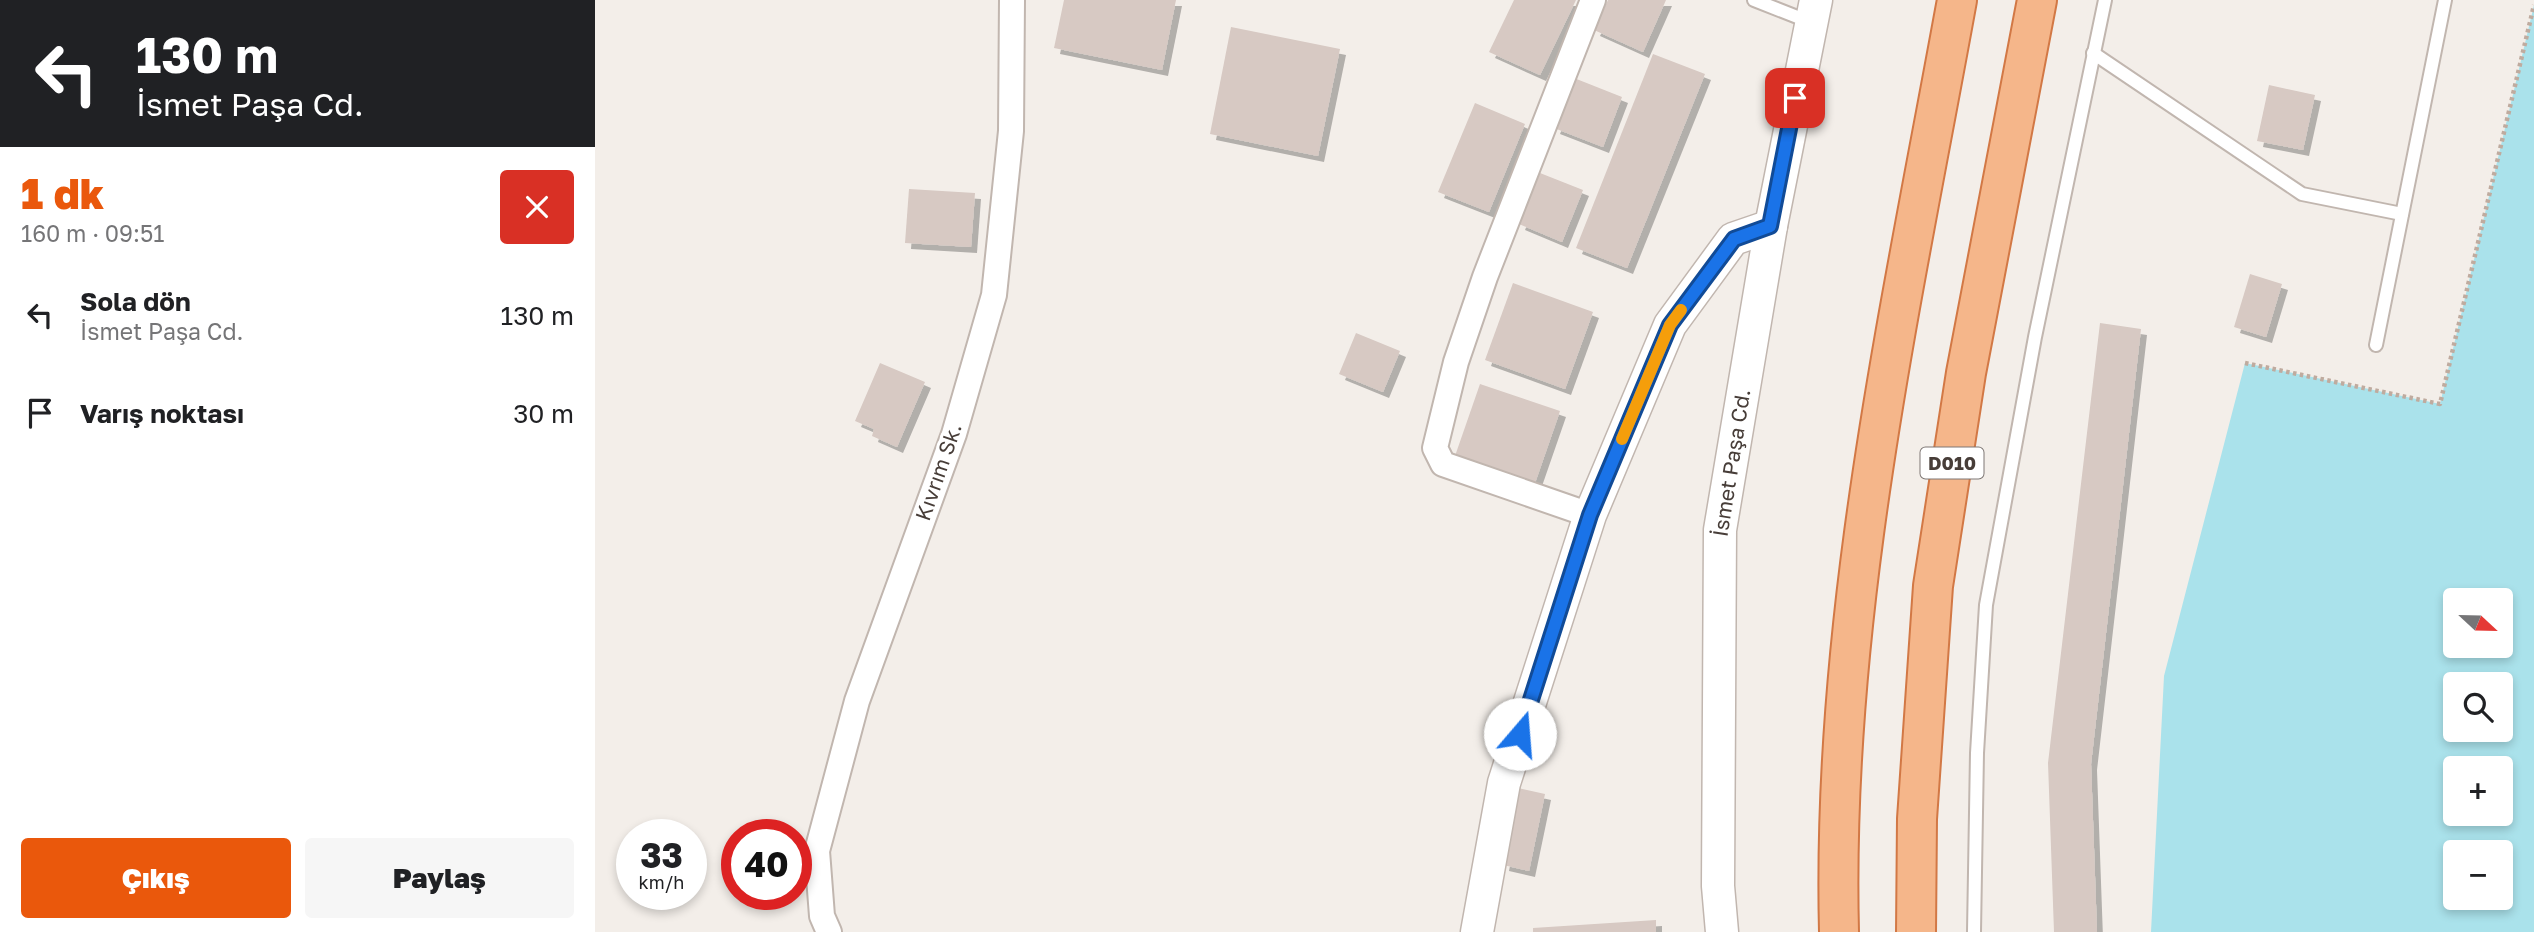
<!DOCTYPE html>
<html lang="tr">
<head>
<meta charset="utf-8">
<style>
  body { margin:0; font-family:"Golos Text",sans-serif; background:#f6f6f6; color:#202124; height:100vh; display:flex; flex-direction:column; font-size:26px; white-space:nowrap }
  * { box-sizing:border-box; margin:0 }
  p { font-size:23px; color:#757577 }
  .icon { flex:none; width:38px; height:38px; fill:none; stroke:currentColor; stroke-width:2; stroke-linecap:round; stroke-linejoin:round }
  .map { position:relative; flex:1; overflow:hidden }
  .drawer { display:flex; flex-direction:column; background:#fff; width:595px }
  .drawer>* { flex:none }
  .banner { background:#202124; color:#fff; overflow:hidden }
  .needle { width:46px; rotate:112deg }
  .controls { position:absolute; left:1848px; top:588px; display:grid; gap:14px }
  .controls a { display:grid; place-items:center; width:70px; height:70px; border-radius:7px; background:#fff; box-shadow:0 4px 10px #0003; font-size:35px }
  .speed { position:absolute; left:21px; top:819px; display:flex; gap:14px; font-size:35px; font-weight:700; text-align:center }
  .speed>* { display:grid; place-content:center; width:91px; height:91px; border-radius:50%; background:#fff; box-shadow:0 4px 10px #0003; line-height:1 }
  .speed small { font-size:18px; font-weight:400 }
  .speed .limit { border:10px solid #d22; background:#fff; color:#111 }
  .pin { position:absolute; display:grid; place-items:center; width:60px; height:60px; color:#fff; margin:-30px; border-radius:14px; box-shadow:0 4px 10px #0006 }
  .me { position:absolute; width:77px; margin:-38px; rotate:18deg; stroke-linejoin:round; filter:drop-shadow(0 0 5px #0008) }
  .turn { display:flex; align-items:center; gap:24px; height:147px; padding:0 21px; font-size:32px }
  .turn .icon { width:91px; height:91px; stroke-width:2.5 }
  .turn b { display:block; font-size:49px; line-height:60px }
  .round { display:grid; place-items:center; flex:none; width:74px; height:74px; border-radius:7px; background:#f6f6f6 }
  .overview { display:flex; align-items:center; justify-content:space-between; height:119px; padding:0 21px }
  h1 { font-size:42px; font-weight:800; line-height:52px; color:#ea580c }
  .cta { display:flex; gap:14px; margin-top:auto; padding:14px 21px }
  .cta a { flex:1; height:80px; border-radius:7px; background:#ea580c; color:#fff; font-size:28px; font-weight:800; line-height:80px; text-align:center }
  .cta a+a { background:#f6f6f6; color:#202124 }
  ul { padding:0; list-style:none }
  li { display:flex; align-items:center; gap:21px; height:98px; padding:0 21px }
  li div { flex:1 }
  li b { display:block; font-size:26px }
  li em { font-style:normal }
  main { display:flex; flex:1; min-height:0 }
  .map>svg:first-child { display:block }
</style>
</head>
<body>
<main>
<section class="drawer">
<div class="banner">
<div class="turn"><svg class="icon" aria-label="left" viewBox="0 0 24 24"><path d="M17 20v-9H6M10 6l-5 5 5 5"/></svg><div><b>130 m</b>İsmet Paşa Cd.</div></div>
</div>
<div class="overview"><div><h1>1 dk</h1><p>160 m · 09:51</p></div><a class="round" style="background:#d93025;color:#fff"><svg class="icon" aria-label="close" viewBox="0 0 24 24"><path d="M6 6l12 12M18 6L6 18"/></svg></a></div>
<ul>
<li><svg class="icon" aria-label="left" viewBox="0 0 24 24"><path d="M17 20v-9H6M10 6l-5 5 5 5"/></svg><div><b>Sola dön</b><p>İsmet Paşa Cd.</p></div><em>130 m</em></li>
<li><svg class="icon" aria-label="arrive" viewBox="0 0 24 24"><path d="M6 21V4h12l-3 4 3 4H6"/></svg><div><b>Varış noktası</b></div><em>30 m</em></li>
</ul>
<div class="cta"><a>Çıkış</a><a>Paylaş</a></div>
</section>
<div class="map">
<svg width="1939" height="932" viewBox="0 0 1939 932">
  <defs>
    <filter id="shadow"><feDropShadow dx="6" dy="6" stdDeviation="0" flood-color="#0004"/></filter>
  </defs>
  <rect width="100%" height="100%" fill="#f3eee9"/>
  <path fill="#aae2eb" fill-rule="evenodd" d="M 1939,5 L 1939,932 L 1556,932 L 1569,676 L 1650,363 L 1845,404 ZM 1860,600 L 1906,600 L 1906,646 L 1860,646 ZM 1860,684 L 1906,684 L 1906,730 L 1860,730 ZM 1860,768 L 1906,768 L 1906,814 L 1860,814 ZM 1860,852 L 1906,852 L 1906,898 L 1860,898 Z"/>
  <g fill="#d7c9c3" filter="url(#shadow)">
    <path d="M 469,0 L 581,0 L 567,70 L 459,48 Z"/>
    <path d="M 919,0 L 981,0 L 945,75 L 894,52 Z"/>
    <path d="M 1013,0 L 1071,0 L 1048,52 L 999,30 Z"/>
    <path d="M 636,27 L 745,49 L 723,156 L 615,134 Z"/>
    <path d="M 1058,54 L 1110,74 L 1032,268 L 981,248 Z"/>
    <path d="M 979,78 L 1027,97 L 1008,147 L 959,128 Z"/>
    <path d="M 1674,85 L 1720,95 L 1708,150 L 1662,141 Z"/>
    <path d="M 880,103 L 930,124 L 894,212 L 843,192 Z"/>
    <path d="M 945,173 L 988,190 L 967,242 L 924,224 Z"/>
    <path d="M 314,189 L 380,193 L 376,247 L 310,243 Z"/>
    <path d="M 1655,274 L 1687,284 L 1671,337 L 1639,327 Z"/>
    <path d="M 918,283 L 998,312 L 970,389 L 890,360 Z"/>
    <path d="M 1505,323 L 1546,329 L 1496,764 L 1502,932 L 1459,932 L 1453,763 Z"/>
    <path d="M 761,333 L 805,351 L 788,392 L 744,374 Z"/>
    <path d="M 285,363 L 330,382 L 302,447 L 277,436 L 279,429 L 260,421 Z"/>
    <path d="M 885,384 L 965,411 L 940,483 L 860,456 Z"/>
    <path d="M 923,788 L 950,794 L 934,871 L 908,865 Z"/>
    <path d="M 1061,920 L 1061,932 L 938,932 L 938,928 Z"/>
  </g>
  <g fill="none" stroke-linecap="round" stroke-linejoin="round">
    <defs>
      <g id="service">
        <path d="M 1159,0 L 1215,22"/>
        <path d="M 1498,53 L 1707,194 L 1807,214"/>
        <path d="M 1781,345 L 1850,0"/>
        <path d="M 1379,932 L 1382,753 L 1391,605 L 1440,337 L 1510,0"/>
      </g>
      <g id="minor">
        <path d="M 995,515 L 848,464 L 840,448 L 861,362 L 890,277 L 998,0"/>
        <path d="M 234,932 L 227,916 L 222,851 L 262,701 L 359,434 L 399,295 L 416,131 L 417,0"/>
      </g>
      <g id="tertiary">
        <path d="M 882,932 L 909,783 L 995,515 L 1075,325 L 1138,239 L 1176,226"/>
        <path d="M 1127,932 L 1123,886 L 1125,530 L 1176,226 L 1221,0"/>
      </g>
      <g id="trunk">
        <path d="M 1244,932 C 1236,617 1306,308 1362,0"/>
        <path d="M 1321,932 L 1322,819 L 1338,586 L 1371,373 L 1442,0"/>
      </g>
    </defs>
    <use href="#service" stroke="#c1b6af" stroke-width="16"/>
    <use href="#minor" stroke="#c1b6af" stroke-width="28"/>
    <use href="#tertiary" stroke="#c1b6af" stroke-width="35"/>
    <use href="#trunk" stroke="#d27845" stroke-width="42"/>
    <path stroke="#bfab9f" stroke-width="4.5" stroke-dasharray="3.5 3.5" stroke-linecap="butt" d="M 1650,363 L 1845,404 L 1939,5"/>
    <use href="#service" stroke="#fff" stroke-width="12"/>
    <use href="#minor" stroke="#fff" stroke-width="24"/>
    <use href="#tertiary" stroke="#fff" stroke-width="32"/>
    <use href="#trunk" stroke="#f5b68a" stroke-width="38"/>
  </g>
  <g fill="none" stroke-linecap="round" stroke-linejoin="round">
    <defs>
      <path id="route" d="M 925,734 L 995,515 L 1075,325 L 1139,239 L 1175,226 L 1200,98"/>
    </defs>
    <use href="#route" stroke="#114b97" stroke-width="18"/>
    <use href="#route" stroke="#1a73e8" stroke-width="12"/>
    <path stroke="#f59e0b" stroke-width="12" d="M 1027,439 L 1075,325 L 1086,310"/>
  </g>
  <g text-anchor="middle" stroke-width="6" stroke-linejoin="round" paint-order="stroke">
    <rect fill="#fff" stroke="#7e7774" stroke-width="2" x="1325.5" y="447.5" width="63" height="31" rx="5"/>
    <g font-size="19" font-weight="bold" fill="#473d38">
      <text x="1357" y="470">D010</text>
    </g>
    <g font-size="21" fill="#473d38" stroke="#fff">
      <text transform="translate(1137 463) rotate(-81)" y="7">İsmet Paşa Cd.</text>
      <text transform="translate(344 472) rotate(-71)" y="7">Kıvrım Sk.</text>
    </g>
  </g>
</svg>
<div class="controls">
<a><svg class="needle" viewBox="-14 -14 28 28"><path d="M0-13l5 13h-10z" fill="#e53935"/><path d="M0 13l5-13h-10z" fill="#757577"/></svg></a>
<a><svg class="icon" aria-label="search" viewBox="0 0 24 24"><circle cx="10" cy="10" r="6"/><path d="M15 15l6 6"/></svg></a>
<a>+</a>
<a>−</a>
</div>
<div class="speed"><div>33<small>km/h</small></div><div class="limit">40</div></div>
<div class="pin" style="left:1200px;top:98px;background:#d93025"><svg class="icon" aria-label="arrive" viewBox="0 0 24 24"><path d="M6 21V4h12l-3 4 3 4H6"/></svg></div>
<svg class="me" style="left:925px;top:734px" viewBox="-20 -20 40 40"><circle r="19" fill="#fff"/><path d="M0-13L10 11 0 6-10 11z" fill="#1a73e8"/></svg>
</div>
</main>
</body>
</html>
